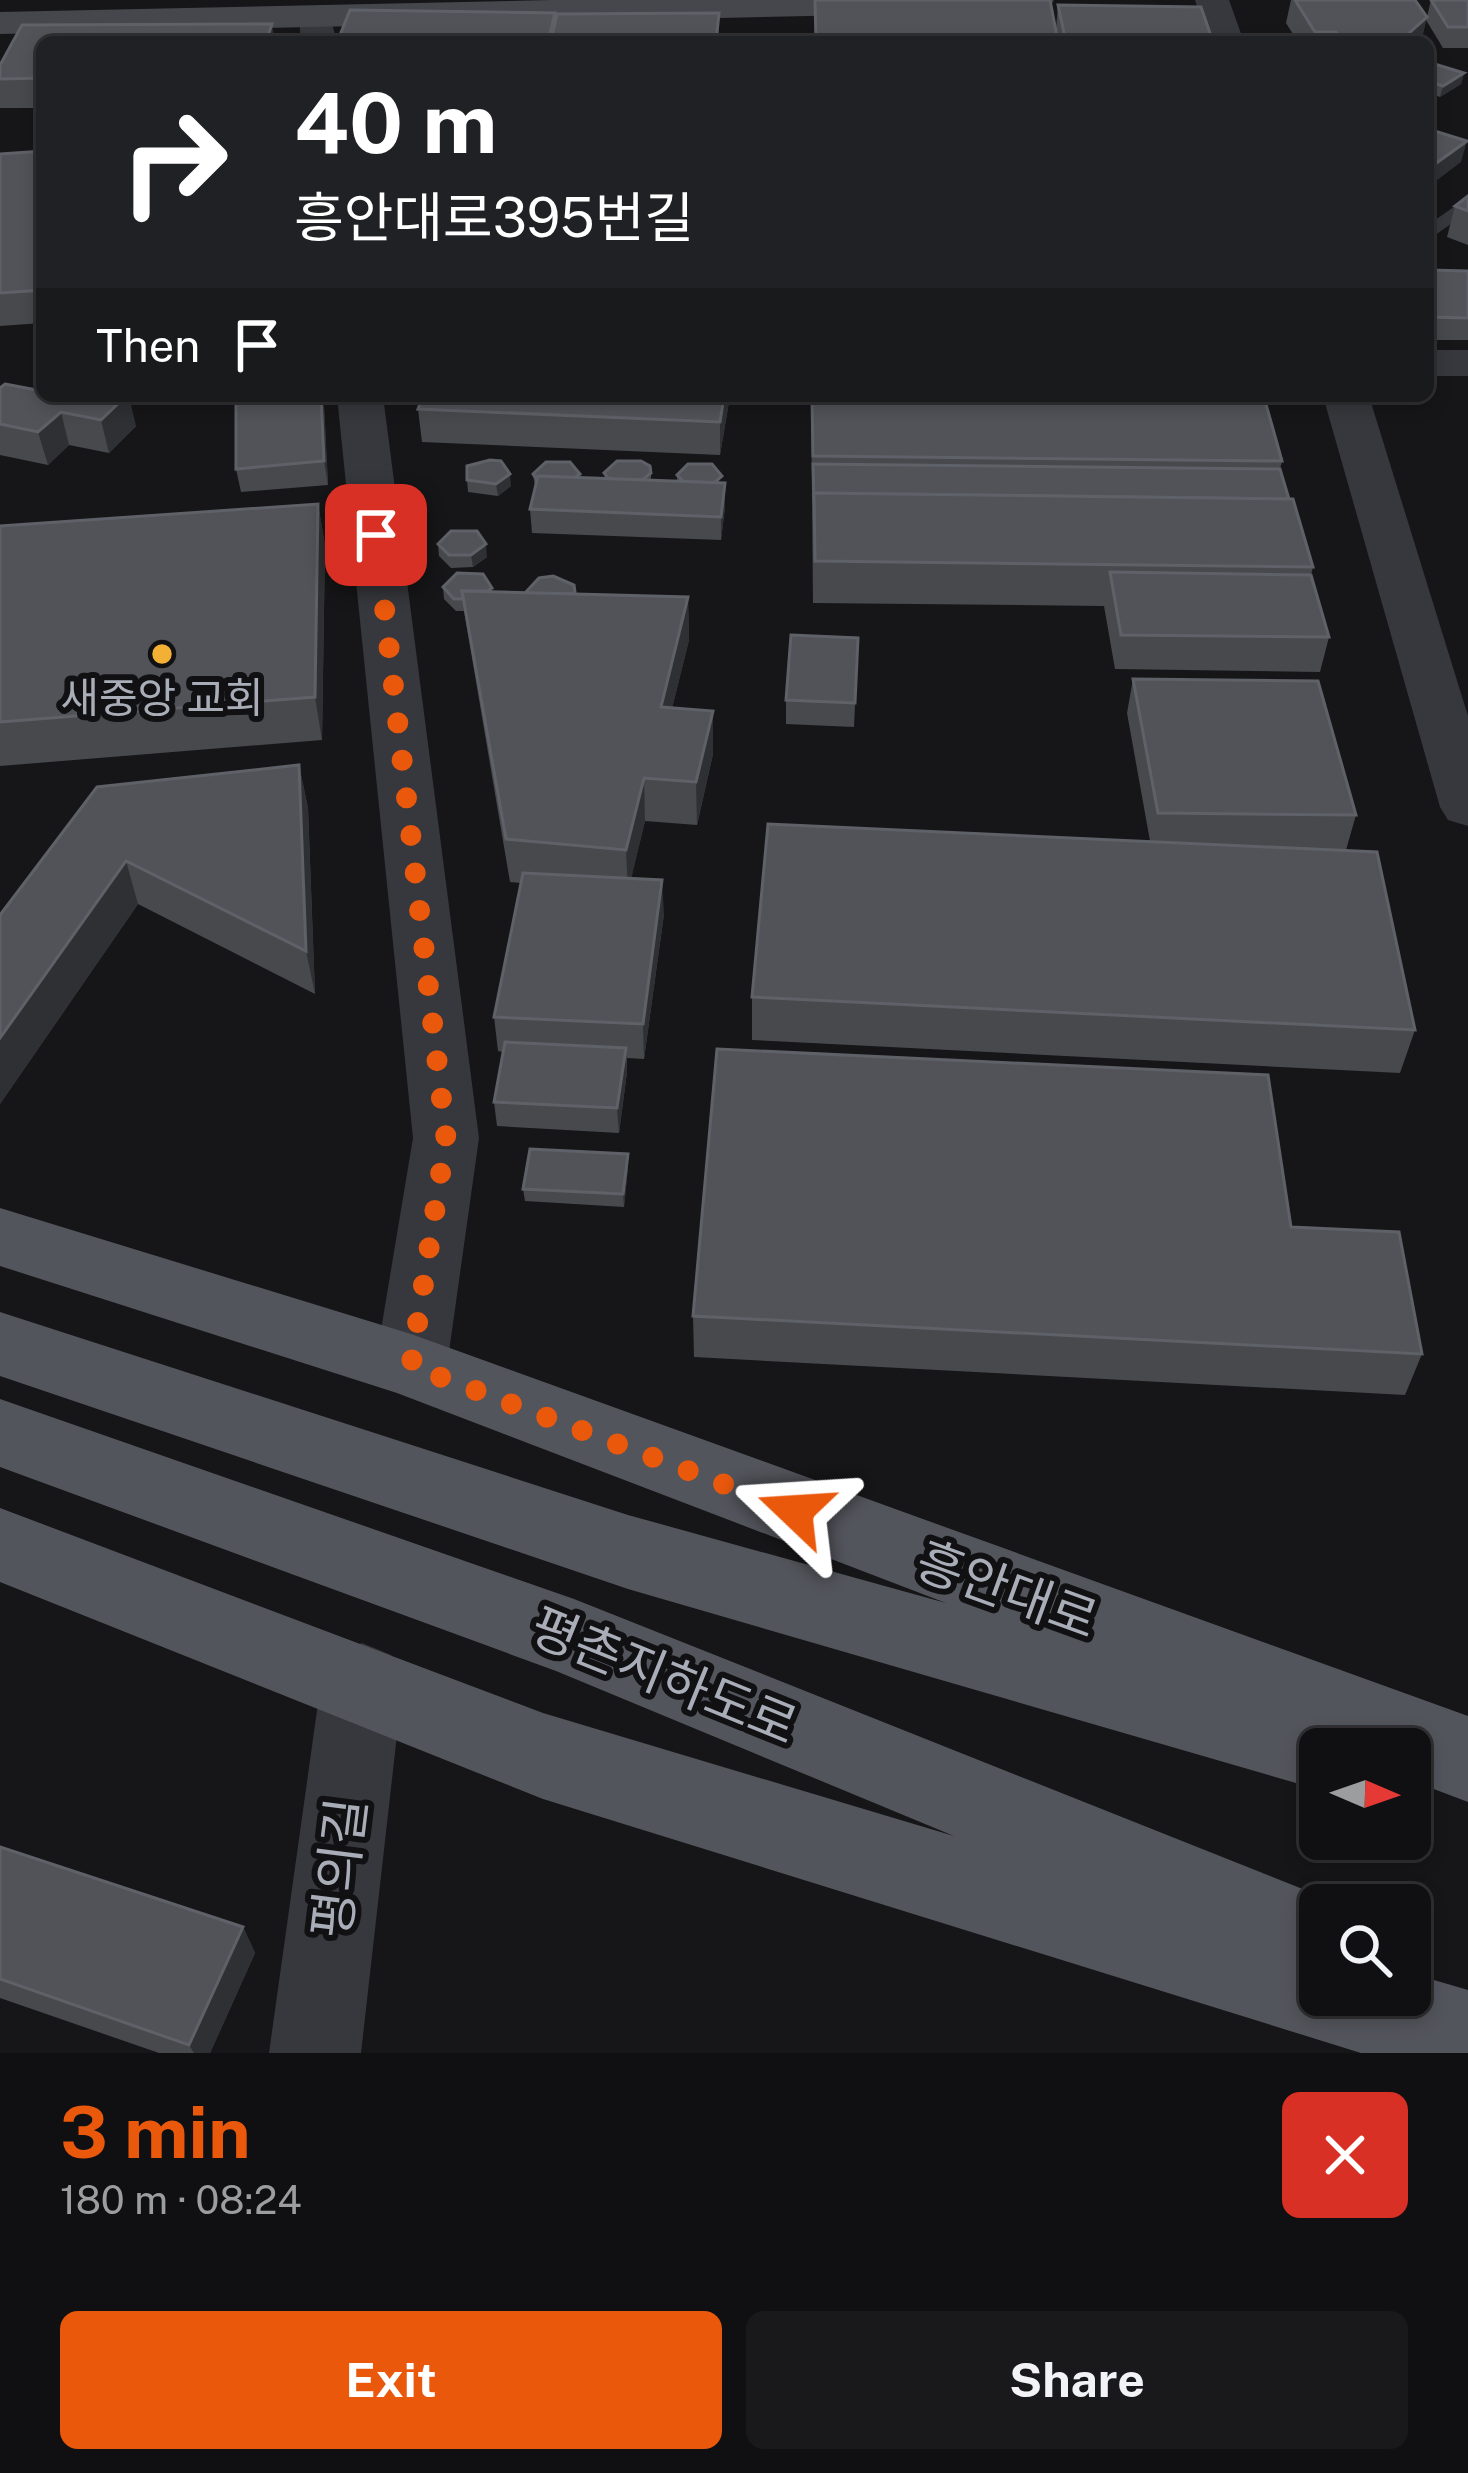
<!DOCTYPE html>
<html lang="en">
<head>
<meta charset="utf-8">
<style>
  body { margin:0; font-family:"Public Sans","Noto Sans KR",sans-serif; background:#19191b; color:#f1f3f6; height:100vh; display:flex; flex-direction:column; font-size:45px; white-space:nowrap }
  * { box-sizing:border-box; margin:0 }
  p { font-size:39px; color:#9c9d9f }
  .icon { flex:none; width:66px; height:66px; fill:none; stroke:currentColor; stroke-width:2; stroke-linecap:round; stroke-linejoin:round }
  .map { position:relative; height:2053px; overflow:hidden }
  .details { display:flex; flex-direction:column; background:#101012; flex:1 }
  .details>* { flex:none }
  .banner { position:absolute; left:36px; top:36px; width:1398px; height:366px; border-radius:18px; box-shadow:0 6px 18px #0003,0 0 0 3px #303032; background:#202124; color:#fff; overflow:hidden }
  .needle { width:78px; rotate:92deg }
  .controls { position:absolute; left:1299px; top:1728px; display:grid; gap:24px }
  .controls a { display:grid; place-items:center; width:132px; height:132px; border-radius:18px; background:#101012; box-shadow:0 6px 18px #0003,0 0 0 3px #303032; font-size:60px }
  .pin { position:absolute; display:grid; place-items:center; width:102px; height:102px; color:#fff; margin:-51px; border-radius:24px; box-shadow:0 6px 18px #0006 }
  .me { position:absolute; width:132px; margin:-66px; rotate:290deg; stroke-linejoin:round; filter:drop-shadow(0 0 9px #0008) }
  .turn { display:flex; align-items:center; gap:42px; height:252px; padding:0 60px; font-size:54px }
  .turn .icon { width:156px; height:156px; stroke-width:2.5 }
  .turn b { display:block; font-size:84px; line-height:102px }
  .then { display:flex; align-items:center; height:114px; padding:0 60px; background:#0003; gap:24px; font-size:45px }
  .round { display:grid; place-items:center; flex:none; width:126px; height:126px; border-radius:18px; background:#19191b }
  .overview { display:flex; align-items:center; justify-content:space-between; height:204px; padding:0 60px }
  h1 { font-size:72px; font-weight:700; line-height:90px; color:#ea580c }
  .cta { display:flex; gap:24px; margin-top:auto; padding:24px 60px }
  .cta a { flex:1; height:138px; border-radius:18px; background:#ea580c; color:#fff; font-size:48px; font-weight:700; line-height:138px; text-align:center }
  .cta a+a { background:#19191b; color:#f1f3f6 }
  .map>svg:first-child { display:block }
</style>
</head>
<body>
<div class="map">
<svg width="1468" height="2053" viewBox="0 0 1468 2053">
  <rect width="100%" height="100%" fill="#161618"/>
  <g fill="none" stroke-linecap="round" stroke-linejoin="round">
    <path fill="#37383d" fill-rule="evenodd" d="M 1468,197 L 1468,212 L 1428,240 L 1428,225 Z"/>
    <g fill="#37383d" fill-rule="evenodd">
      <path d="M 1195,0 L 1229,0 L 1244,42 L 1208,42 Z"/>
      <path d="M 316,6 L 328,9 L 337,42 L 301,42 L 299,16 L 304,9 Z"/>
      <rect x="1428" y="350" width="40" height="26"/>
      <path d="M 337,396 L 383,396 L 479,1138 L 447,1366 L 437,1388 L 411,1397 L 385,1388 L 375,1366 L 413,1138 Z"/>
      <path d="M 1323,396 L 1369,396 L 1468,716 L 1468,826 L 1448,820 L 1440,807 Z"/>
      <path d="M 362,1643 L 391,1655 L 403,1682 L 361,2053 L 269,2053 L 321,1682 L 333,1655 Z"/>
    </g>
    <path fill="#45474d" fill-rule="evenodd" d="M 552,0 L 1054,0 L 1049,8 L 1036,11 L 0,34 L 0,12 Z"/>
    <g fill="#53555c" fill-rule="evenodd">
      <path d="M 0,1208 L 411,1334 L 1468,1716 L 1468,1802 L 1410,1780 L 1410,1749 L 1320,1749 L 1320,1790 L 628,1589 L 0,1376 L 0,1312 L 628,1515 L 946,1603 L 397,1393 L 0,1266 Z"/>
      <path d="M 0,1399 L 574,1599 L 1343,1905 L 1320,1905 L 1320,1995 L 1410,1995 L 1410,1973 L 1468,1990 L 1468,2053 L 1361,2053 L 543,1799 L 0,1582 L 0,1508 L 543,1713 L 954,1836 L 556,1671 L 0,1467 Z"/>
    </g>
  </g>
  <g fill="#47494d">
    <path d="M 815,0 L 1056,29 L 1058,5 L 1213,42 L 815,42 Z"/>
    <path d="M 1291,0 L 1415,0 L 1427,17 L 1431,0 L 1468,0 L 1468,48 L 1443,48 L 1426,20 L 1421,42 L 1298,42 L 1286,23 Z"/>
    <path d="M 719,13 L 718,42 L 338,42 L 338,40 L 556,21 Z"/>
    <path d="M 42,42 L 42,108 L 0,108 L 0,65 Z"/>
    <path d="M 1428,62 L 1464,73 L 1461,84 L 1440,97 L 1428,93 Z"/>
    <path d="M 42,151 L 42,323 L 0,326 L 0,154 Z"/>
    <path d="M 1468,196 L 1468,245 L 1447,237 L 1455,206 Z"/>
    <path d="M 1428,270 L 1468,271 L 1468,340 L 1428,340 Z"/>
    <path d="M 0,388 L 136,426 L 109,453 L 69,445 L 48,465 L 0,455 Z"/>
    <path d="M 423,396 L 730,396 L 720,455 L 422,442 L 418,409 Z"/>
    <path d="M 811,396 L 1259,396 L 1282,461 L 1280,469 L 1289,499 L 1313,567 L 1311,575 L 1329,637 L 1320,672 L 1115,669 L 1104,606 L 813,603 Z"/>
    <path d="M 324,405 L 328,485 L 241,492 L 236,469 Z"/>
    <path d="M 604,473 L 651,473 L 651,480 L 677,481 L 677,475 L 725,483 L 725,507 L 721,540 L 532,533 L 530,509 L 535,487 L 533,474 L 605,479 Z"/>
    <path d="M 467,480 L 511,486 L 498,496 L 468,492 Z"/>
    <path d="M 318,504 L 325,545 L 322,740 L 0,766 L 0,526 Z"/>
    <path d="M 438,544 L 487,557 L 473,567 L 451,568 L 439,556 Z"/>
    <path d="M 443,587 L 492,588 L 492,592 L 688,597 L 689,640 L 672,708 L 713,711 L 713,754 L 697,825 L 645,821 L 631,878 L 664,914 L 644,1059 L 627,1058 L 627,1072 L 619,1133 L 497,1126 L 494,1102 L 503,1052 L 498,1051 L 494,1017 L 521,883 L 510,882 L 464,611 L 456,611 L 444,599 Z"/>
    <path d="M 858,638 L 854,727 L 786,724 L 786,700 Z"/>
    <path d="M 1133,679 L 1356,815 L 1346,850 L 1415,1030 L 1400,1073 L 752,1040 L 752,997 L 1150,841 L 1127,713 Z"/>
    <path d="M 299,765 L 308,808 L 315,994 L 138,904 L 0,1104 L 0,915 Z"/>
    <path d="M 628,1167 L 624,1207 L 525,1201 L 523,1189 Z"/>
    <path d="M 693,1316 L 1422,1354 L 1405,1395 L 694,1357 Z"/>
    <path d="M 0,1847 L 243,1927 L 255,1953 L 210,2053 L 159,2053 L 0,1998 Z"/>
  </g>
  <g fill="#2f3033">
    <path d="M 1427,17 L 1421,42 L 1399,42 Z"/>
    <path d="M 272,24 L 275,42 L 266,42 Z"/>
    <path d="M 1464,73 L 1461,84 L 1440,97 L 1443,86 Z"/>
    <path d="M 1467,141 L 1461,162 L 1428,187 L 1428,169 Z"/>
    <path d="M 126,396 L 129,396 L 136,426 L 109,453 L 101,420 Z"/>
    <path d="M 321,396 L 324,405 L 328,485 L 324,461 Z"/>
    <path d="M 724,396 L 730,396 L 720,455 L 720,422 Z"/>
    <path d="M 61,412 L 69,445 L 48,465 L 38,432 Z"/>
    <path d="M 510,474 L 511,486 L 498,496 L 496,484 Z"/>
    <path d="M 725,483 L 725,507 L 721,540 L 721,517 Z"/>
    <path d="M 318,504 L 325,545 L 322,740 L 315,697 Z"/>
    <path d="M 486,544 L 487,557 L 473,567 L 471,555 Z"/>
    <path d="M 688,597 L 689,640 L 662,749 L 661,707 Z"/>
    <path d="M 713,711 L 713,754 L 697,825 L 696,782 Z"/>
    <path d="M 299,765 L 308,808 L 315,994 L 306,951 Z"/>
    <path d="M 644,778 L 645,821 L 628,892 L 626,850 Z"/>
    <path d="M 126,861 L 138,904 L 0,1104 L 0,1038 Z"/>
    <path d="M 662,880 L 664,914 L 644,1059 L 643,1024 Z"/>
    <path d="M 626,1048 L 627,1072 L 619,1133 L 617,1108 Z"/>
    <path d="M 628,1154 L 628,1167 L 624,1207 L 623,1194 Z"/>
    <path d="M 243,1927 L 255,1953 L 210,2053 L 194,2053 L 189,2045 Z"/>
  </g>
  <g fill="#525359" stroke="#5f6168" stroke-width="3">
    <path d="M 815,0 L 1050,0 L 1058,42 L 816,42 Z"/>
    <path d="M 1295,0 L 1415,0 L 1427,17 L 1399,42 L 1343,42 L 1336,32 L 1315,32 Z"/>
    <path d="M 1431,0 L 1468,0 L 1468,27 L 1448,27 Z"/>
    <path d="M 1058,5 L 1201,7 L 1213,42 L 1066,42 Z"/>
    <path d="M 350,10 L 555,13 L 548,42 L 338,40 Z"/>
    <path d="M 719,13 L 716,42 L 551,42 L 557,14 Z"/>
    <path d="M 272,24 L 266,42 L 42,42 L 42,78 L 0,79 L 0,65 L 22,25 Z"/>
    <path d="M 1428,62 L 1464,73 L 1443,86 L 1428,81 Z"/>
    <path d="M 1428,129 L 1467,141 L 1428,169 Z"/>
    <path d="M 42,151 L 42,290 L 0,293 L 0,154 Z"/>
    <path d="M 1468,196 L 1468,211 L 1455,206 Z"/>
    <path d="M 1428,270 L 1468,271 L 1468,318 L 1428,317 Z"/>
    <path d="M 5,384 L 42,391 L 42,396 L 126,396 L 101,420 L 61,412 L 38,432 L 0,424 L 0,388 Z"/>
    <path d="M 236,396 L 321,396 L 324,461 L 236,469 Z"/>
    <path d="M 423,396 L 724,396 L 720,422 L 418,409 Z"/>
    <path d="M 812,396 L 1264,397 L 1282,461 L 813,456 Z"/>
    <path d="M 490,460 L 501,461 L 510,474 L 496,484 L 467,480 L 467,466 Z"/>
    <path d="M 617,461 L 641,461 L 650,466 L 651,473 L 642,480 L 609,479 L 604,473 Z"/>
    <path d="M 546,462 L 570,462 L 580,474 L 573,478 L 538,476 L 537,480 L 533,474 Z"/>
    <path d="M 688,464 L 712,464 L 722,476 L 714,483 L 684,482 L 677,475 Z"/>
    <path d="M 813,464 L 1280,469 L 1289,499 L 814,493 L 814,501 Z"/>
    <path d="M 538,476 L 725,483 L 721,517 L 530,509 Z"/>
    <path d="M 814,493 L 1293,499 L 1313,567 L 815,561 Z"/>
    <path d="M 318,504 L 315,697 L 0,722 L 0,526 Z"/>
    <path d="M 451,531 L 477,531 L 486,544 L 471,555 L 449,555 L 438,544 Z"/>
    <path d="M 1110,572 L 1311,575 L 1329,637 L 1121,635 Z"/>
    <path d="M 457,573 L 483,574 L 492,588 L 487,591 L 462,591 L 463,599 L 454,599 L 443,587 Z"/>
    <path d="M 553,576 L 574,585 L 575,592 L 573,594 L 525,593 L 539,578 Z"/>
    <path d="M 462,591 L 688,597 L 661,707 L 713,711 L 696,782 L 644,778 L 626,850 L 506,839 Z"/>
    <path d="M 791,635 L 858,638 L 855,703 L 786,700 Z"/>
    <path d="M 1133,679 L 1318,681 L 1356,815 L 1158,813 Z"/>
    <path d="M 299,765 L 306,951 L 126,861 L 0,1038 L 0,915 L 97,787 Z"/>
    <path d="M 768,824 L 1377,852 L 1415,1030 L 752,997 Z"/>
    <path d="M 523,873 L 662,880 L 643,1024 L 494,1017 Z"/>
    <path d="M 505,1042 L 626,1048 L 617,1108 L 494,1102 Z"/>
    <path d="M 717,1049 L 1268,1075 L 1291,1227 L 1399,1232 L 1422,1354 L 693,1316 Z"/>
    <path d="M 530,1149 L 628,1154 L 623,1194 L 523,1189 Z"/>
    <path d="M 0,1847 L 243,1927 L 189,2045 L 0,1979 Z"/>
  </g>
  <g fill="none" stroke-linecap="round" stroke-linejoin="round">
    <path stroke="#ea580c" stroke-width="21" stroke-dasharray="0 37.8" d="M 376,535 L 446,1138 L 411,1366 L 795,1511"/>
  </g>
  <circle fill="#f2b134" stroke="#111113" stroke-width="4.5" cx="162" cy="654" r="12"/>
  <g text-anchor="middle" stroke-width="12" stroke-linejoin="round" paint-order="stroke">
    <g font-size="42" fill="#a8adb8" stroke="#111113">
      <text x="162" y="713">새중앙 교회</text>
    </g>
    <g font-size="51" fill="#a8adb8" stroke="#111113">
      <text transform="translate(1007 1590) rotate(20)" y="18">흥안대로</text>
      <text transform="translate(664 1676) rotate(22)" y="18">평촌지하도로</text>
      <text transform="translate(339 1868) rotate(-83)" y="18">평의길</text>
    </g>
  </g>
</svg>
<div class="controls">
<a><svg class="needle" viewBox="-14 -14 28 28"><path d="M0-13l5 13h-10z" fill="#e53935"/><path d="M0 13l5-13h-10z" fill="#9c9d9f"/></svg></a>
<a><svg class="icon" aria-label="search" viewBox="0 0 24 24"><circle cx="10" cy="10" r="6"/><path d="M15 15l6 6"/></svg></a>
</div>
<div class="pin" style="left:376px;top:535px;background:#d93025"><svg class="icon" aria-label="arrive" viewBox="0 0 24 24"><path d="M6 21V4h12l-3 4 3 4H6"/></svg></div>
<svg class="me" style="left:795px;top:1511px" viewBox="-20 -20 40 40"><path d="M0-17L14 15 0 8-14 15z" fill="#ea580c" stroke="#fff" stroke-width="4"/></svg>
<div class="banner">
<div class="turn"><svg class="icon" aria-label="right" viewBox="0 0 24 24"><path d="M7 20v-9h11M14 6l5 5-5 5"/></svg><div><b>40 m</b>흥안대로395번길</div></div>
<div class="then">Then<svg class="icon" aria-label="arrive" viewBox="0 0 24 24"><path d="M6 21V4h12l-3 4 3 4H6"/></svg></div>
</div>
</div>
<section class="details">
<div class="overview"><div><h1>3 min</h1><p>180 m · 08:24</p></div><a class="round" style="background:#d93025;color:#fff"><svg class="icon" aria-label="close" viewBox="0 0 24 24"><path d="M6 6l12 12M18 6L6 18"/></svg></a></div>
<div class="cta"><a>Exit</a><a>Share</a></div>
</section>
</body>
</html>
